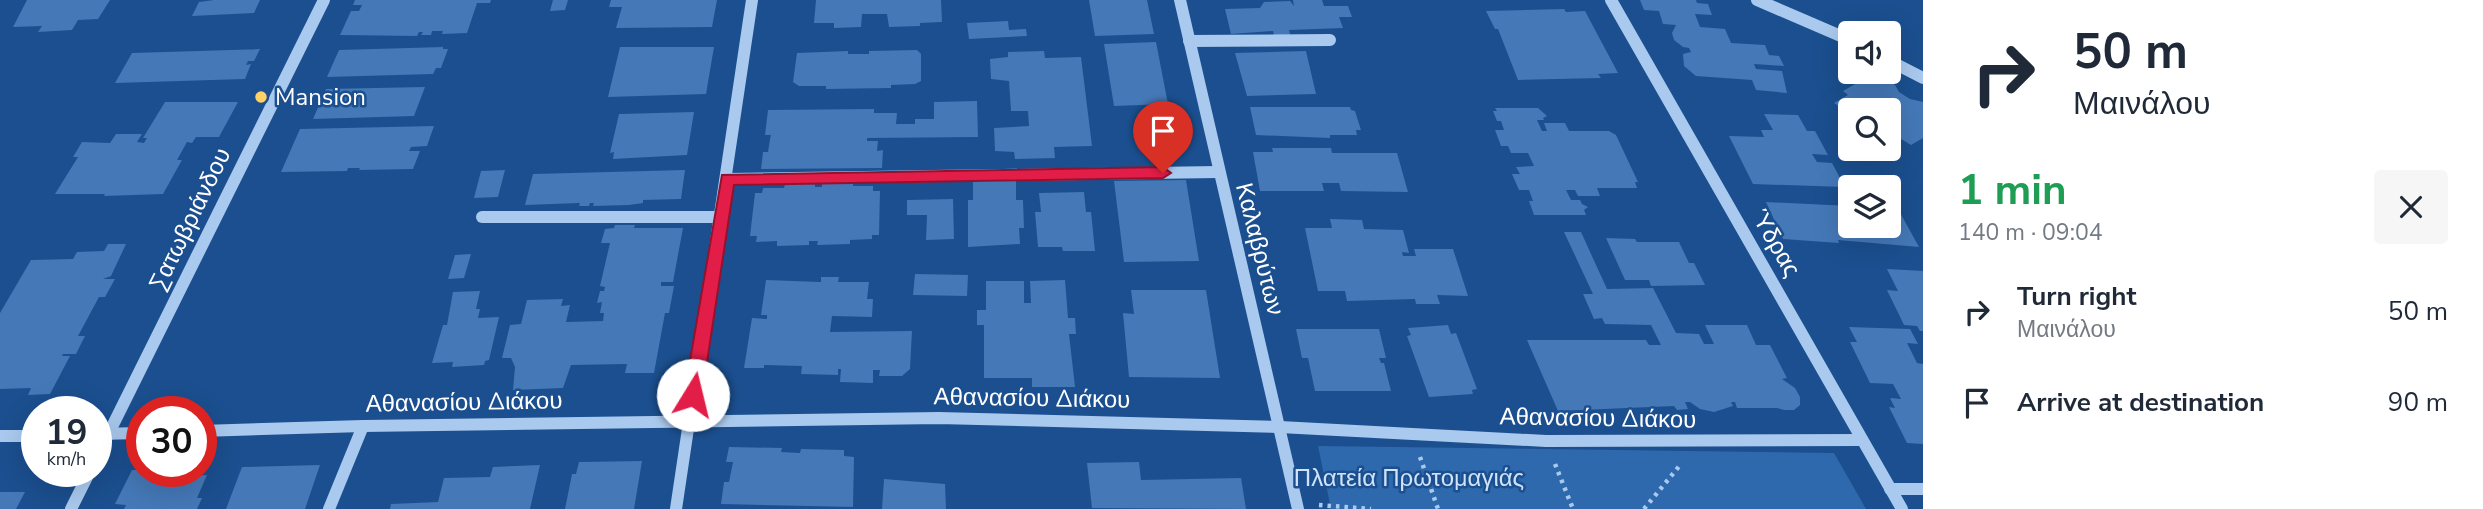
<!DOCTYPE html>
<html lang="en">
<head>
<meta charset="utf-8">
<style>
  body { margin:0; font-family:"Nunito Sans",sans-serif; background:#f6f6f7; color:#1f2937; height:100vh; display:flex; flex-direction:column; font-size:26px; white-space:nowrap }
  * { box-sizing:border-box; margin:0 }
  p { font-size:23px; color:#747a83 }
  .icon { flex:none; width:38px; height:38px; fill:none; stroke:currentColor; stroke-width:2; stroke-linecap:round; stroke-linejoin:round }
  .map { position:relative; flex:1; overflow:hidden }
  .sheet { display:flex; flex-direction:column; background:#fff; width:560px }
  .sheet>* { flex:none }
  .guide { background:#fff; color:#1f2937; overflow:hidden }
  .fabs { position:absolute; left:1838px; top:21px; display:grid; gap:14px }
  .fabs a { display:grid; place-items:center; width:63px; height:63px; border-radius:7px; background:#fff; box-shadow:0 7px 28px #0002; font-size:35px }
  .speed { position:absolute; left:21px; top:396px; display:flex; gap:14px; font-size:35px; font-weight:700; text-align:center }
  .speed>* { display:grid; place-content:center; width:91px; height:91px; border-radius:50%; background:#fff; box-shadow:0 7px 28px #0002; line-height:1 }
  .speed small { font-size:18px; font-weight:400 }
  .speed .limit { border:10px solid #d22; background:#fff; color:#111 }
  .pin { position:absolute; display:grid; place-items:center; width:60px; height:60px; color:#fff; margin:-72px -30px; border-radius:50% 50% 50% 0; rotate:-45deg; box-shadow:0 0 7px #0007 }
  .pin .icon { rotate:45deg }
  .me { position:absolute; width:77px; margin:-38px; rotate:9deg; stroke-linejoin:round; filter:drop-shadow(0 0 5px #0008) }
  .turn { display:flex; align-items:center; gap:24px; height:147px; padding:0 35px; font-size:32px }
  .turn .icon { width:91px; height:91px; stroke-width:2.5 }
  .turn b { display:block; font-size:49px; line-height:60px }
  .round { display:grid; place-items:center; flex:none; width:74px; height:74px; border-radius:7px; background:#f6f6f7 }
  .headline { display:flex; align-items:center; justify-content:space-between; height:119px; padding:0 35px }
  h1 { font-size:42px; font-weight:700; line-height:52px; color:#1e9e55 }
  ul { padding:0; list-style:none }
  li { display:flex; align-items:center; gap:21px; height:91px; padding:0 35px }
  li div { flex:1 }
  li b { display:block; font-size:26px }
  li em { font-style:normal }
  main { display:flex; flex:1; min-height:0 }
  .map>svg:first-child { display:block }
</style>
</head>
<body>
<main>
<div class="map">
<svg width="1923" height="509" viewBox="0 0 1923 509">
  <rect width="100%" height="100%" fill="#1b4f8f"/>
  <path fill="#2e69ad" d="M 1318,446 L 1834,453 L 1866,509 L 1331,509 Z"/>
  <g fill="#4478b7">
    <path d="M 27,0 L 110,0 L 98,19 L 78,20 L 72,30 L 38,32 L 42,26 L 13,27 Z"/>
    <path d="M 214,0 L 260,0 L 254,13 L 192,16 L 199,2 Z"/>
    <path d="M 355,0 L 491,0 L 490,3 L 477,3 L 467,33 L 442,34 L 443,31 L 432,31 L 431,35 L 421,35 L 423,32 L 419,32 L 417,36 L 340,35 L 351,11 L 359,11 L 362,5 L 353,5 Z"/>
    <path d="M 553,0 L 568,0 L 565,10 L 550,11 Z"/>
    <path d="M 611,0 L 717,0 L 712,27 L 616,28 L 622,7 L 609,7 Z"/>
    <path d="M 816,0 L 941,0 L 942,22 L 920,23 L 920,26 L 889,27 L 887,14 L 862,14 L 861,27 L 834,28 L 834,23 L 814,23 Z"/>
    <path d="M 1089,0 L 1147,0 L 1154,34 L 1095,36 Z"/>
    <path d="M 1293,0 L 1322,0 L 1324,6 L 1348,6 L 1352,17 L 1339,17 L 1343,28 L 1289,30 L 1291,38 L 1274,35 L 1273,31 L 1231,34 L 1225,9 L 1260,8 L 1264,2 L 1290,1 L 1294,6 Z"/>
    <path d="M 1640,0 L 1696,0 L 1697,3 L 1708,4 L 1712,15 L 1695,14 L 1700,27 L 1725,29 L 1731,43 L 1765,45 L 1769,55 L 1779,56 L 1784,66 L 1754,64 L 1756,69 L 1782,71 L 1787,93 L 1756,90 L 1752,80 L 1696,76 L 1684,66 L 1683,54 L 1691,52 L 1689,48 L 1683,47 L 1674,40 L 1672,33 L 1676,25 L 1663,24 L 1659,11 L 1644,10 Z"/>
    <path d="M 1564,9 L 1566,12 L 1585,11 L 1618,73 L 1598,74 L 1601,78 L 1518,80 L 1498,29 L 1495,29 L 1486,11 Z"/>
    <path d="M 1008,21 L 1009,30 L 1026,29 L 1027,36 L 969,39 L 967,23 Z"/>
    <path d="M 1156,42 L 1168,104 L 1114,106 L 1104,44 Z"/>
    <path d="M 443,47 L 443,49 L 448,49 L 441,68 L 436,68 L 433,74 L 327,77 L 339,50 Z"/>
    <path d="M 620,47 L 714,47 L 706,94 L 608,97 Z"/>
    <path d="M 260,49 L 254,61 L 248,61 L 246,65 L 251,64 L 245,79 L 115,83 L 132,53 Z"/>
    <path d="M 917,50 L 921,54 L 921,81 L 915,84 L 891,85 L 891,88 L 826,89 L 826,86 L 799,86 L 793,82 L 797,53 L 848,51 L 848,54 L 869,54 L 869,51 Z"/>
    <path d="M 1044,51 L 1045,58 L 1081,57 L 1092,146 L 1054,147 L 1055,158 L 1015,159 L 1014,152 L 995,151 L 994,128 L 1029,126 L 1028,111 L 1011,111 L 1009,81 L 991,79 L 990,59 L 1008,57 L 1008,52 Z"/>
    <path d="M 1306,51 L 1316,94 L 1247,96 L 1235,53 Z"/>
    <path d="M 1873,74 L 1895,85 L 1899,92 L 1910,99 L 1923,102 L 1923,138 L 1911,145 L 1888,131 L 1888,118 L 1892,116 L 1888,110 L 1850,110 L 1850,113 L 1834,103 L 1848,95 L 1843,91 Z"/>
    <path d="M 425,87 L 414,116 L 313,119 L 326,89 Z"/>
    <path d="M 977,101 L 978,137 L 867,138 L 867,141 L 878,141 L 877,151 L 883,150 L 882,168 L 761,169 L 763,152 L 768,152 L 770,139 L 771,135 L 765,135 L 768,110 L 874,109 L 874,113 L 897,113 L 896,124 L 915,124 L 915,119 L 934,119 L 934,102 Z"/>
    <path d="M 165,102 L 238,102 L 219,137 L 196,137 L 192,143 L 187,142 L 177,160 L 182,160 L 163,194 L 104,196 L 105,194 L 55,194 L 78,157 L 73,157 L 82,142 L 110,143 L 116,134 L 142,134 L 137,142 L 144,143 L 147,138 L 143,138 Z"/>
    <path d="M 1250,107 L 1350,107 L 1351,110 L 1355,111 L 1361,130 L 1356,130 L 1357,135 L 1330,135 L 1330,138 L 1256,135 Z"/>
    <path d="M 1495,108 L 1538,108 L 1547,116 L 1543,118 L 1544,120 L 1537,120 L 1542,131 L 1547,131 L 1544,123 L 1565,123 L 1569,131 L 1609,131 L 1616,135 L 1638,182 L 1635,182 L 1637,188 L 1597,188 L 1600,196 L 1578,196 L 1575,190 L 1566,190 L 1571,200 L 1580,200 L 1582,204 L 1588,207 L 1584,210 L 1586,215 L 1534,215 L 1529,201 L 1533,201 L 1529,190 L 1519,190 L 1512,174 L 1520,174 L 1516,167 L 1534,166 L 1528,153 L 1511,153 L 1508,146 L 1501,146 L 1495,130 L 1504,130 L 1501,121 L 1497,121 L 1493,111 L 1497,111 Z"/>
    <path d="M 694,112 L 687,155 L 613,159 L 614,152 L 610,153 L 619,114 Z"/>
    <path d="M 1764,114 L 1798,115 L 1807,131 L 1815,131 L 1828,155 L 1812,154 L 1817,162 L 1832,163 L 1845,187 L 1753,184 L 1729,136 L 1764,137 L 1761,130 L 1773,130 Z"/>
    <path d="M 434,126 L 427,146 L 411,147 L 409,151 L 420,151 L 413,169 L 359,170 L 360,168 L 348,168 L 347,171 L 281,172 L 300,129 Z"/>
    <path d="M 1272,148 L 1331,148 L 1332,153 L 1397,153 L 1408,192 L 1341,191 L 1339,183 L 1322,183 L 1324,191 L 1260,191 L 1253,152 L 1273,152 Z"/>
    <path d="M 505,170 L 498,197 L 474,198 L 481,171 Z"/>
    <path d="M 685,170 L 681,199 L 643,200 L 643,203 L 629,205 L 593,206 L 594,203 L 590,203 L 589,206 L 579,206 L 580,203 L 525,205 L 533,174 Z"/>
    <path d="M 1186,180 L 1199,261 L 1124,262 L 1114,181 Z"/>
    <path d="M 973,181 L 1016,181 L 1016,200 L 1023,200 L 1024,228 L 1019,228 L 1020,244 L 968,247 L 968,200 L 973,200 Z"/>
    <path d="M 853,183 L 853,186 L 873,186 L 873,191 L 880,191 L 879,235 L 872,235 L 872,239 L 850,240 L 850,244 L 817,245 L 818,241 L 809,241 L 809,245 L 777,246 L 777,241 L 756,242 L 757,236 L 750,236 L 755,193 L 762,193 L 763,188 L 784,188 L 785,184 L 815,184 L 815,187 L 822,187 L 822,184 Z"/>
    <path d="M 1084,192 L 1086,212 L 1091,212 L 1095,251 L 1063,251 L 1062,247 L 1038,247 L 1035,212 L 1041,212 L 1039,193 Z"/>
    <path d="M 953,199 L 954,239 L 926,240 L 927,215 L 907,215 L 907,200 Z"/>
    <path d="M 1766,202 L 1850,206 L 1850,226 L 1888,226 L 1888,209 L 1898,209 L 1919,247 L 1838,240 L 1839,243 L 1783,239 Z"/>
    <path d="M 1330,219 L 1362,220 L 1364,229 L 1403,230 L 1409,253 L 1402,252 L 1403,256 L 1416,256 L 1414,249 L 1453,249 L 1468,296 L 1437,295 L 1440,304 L 1416,304 L 1415,299 L 1347,301 L 1345,291 L 1318,291 L 1305,228 L 1332,228 Z"/>
    <path d="M 615,225 L 635,225 L 634,228 L 683,228 L 673,282 L 661,282 L 661,286 L 674,286 L 669,313 L 665,313 L 654,373 L 625,373 L 627,364 L 571,365 L 563,388 L 513,390 L 515,367 L 511,358 L 502,358 L 510,325 L 521,324 L 527,300 L 563,299 L 561,306 L 570,305 L 566,322 L 603,321 L 604,313 L 600,313 L 602,302 L 597,303 L 600,291 L 604,291 L 605,287 L 600,286 L 610,243 L 601,243 L 605,229 L 614,228 Z"/>
    <path d="M 1564,232 L 1581,232 L 1607,289 L 1653,288 L 1676,333 L 1699,334 L 1704,344 L 1714,344 L 1705,325 L 1747,325 L 1756,345 L 1770,345 L 1787,378 L 1782,379 L 1795,388 L 1800,397 L 1800,405 L 1794,410 L 1784,410 L 1777,408 L 1737,408 L 1735,402 L 1731,402 L 1733,406 L 1714,412 L 1700,409 L 1690,402 L 1685,402 L 1688,409 L 1677,410 L 1674,406 L 1558,411 L 1527,340 L 1646,340 L 1649,345 L 1661,345 L 1651,325 L 1605,324 L 1602,318 L 1594,319 L 1583,294 L 1593,294 Z"/>
    <path d="M 1606,238 L 1635,239 L 1637,242 L 1679,242 L 1689,263 L 1694,263 L 1705,285 L 1651,286 L 1649,280 L 1625,280 Z"/>
    <path d="M 108,244 L 126,244 L 111,276 L 103,279 L 115,279 L 105,297 L 99,297 L 78,336 L 85,336 L 76,354 L 63,354 L 62,356 L 70,356 L 50,394 L 28,395 L 31,388 L 0,389 L 0,313 L 31,260 L 73,259 L 77,252 L 104,251 Z"/>
    <path d="M 471,254 L 464,278 L 448,279 L 455,255 Z"/>
    <path d="M 1887,269 L 1923,271 L 1923,331 L 1920,331 L 1917,326 L 1904,325 L 1887,290 L 1898,291 Z"/>
    <path d="M 915,274 L 968,275 L 967,296 L 913,295 Z"/>
    <path d="M 821,277 L 839,277 L 838,282 L 869,282 L 867,299 L 873,299 L 872,317 L 832,316 L 830,332 L 912,331 L 910,369 L 902,376 L 879,376 L 880,370 L 873,370 L 873,383 L 840,382 L 841,369 L 838,369 L 838,375 L 801,374 L 802,366 L 764,365 L 764,368 L 744,368 L 752,318 L 767,319 L 767,315 L 761,315 L 766,280 L 821,282 Z"/>
    <path d="M 1065,280 L 1068,318 L 1075,318 L 1076,334 L 1069,334 L 1075,387 L 1032,387 L 1032,378 L 984,378 L 984,325 L 977,325 L 977,310 L 986,310 L 986,281 L 1024,281 L 1024,303 L 1031,303 L 1030,281 Z"/>
    <path d="M 1131,290 L 1206,290 L 1220,378 L 1129,377 L 1123,313 L 1134,314 Z"/>
    <path d="M 480,291 L 476,309 L 480,309 L 478,318 L 499,317 L 489,360 L 485,361 L 484,365 L 452,367 L 453,362 L 432,363 L 443,325 L 447,325 L 453,292 Z"/>
    <path d="M 1448,325 L 1451,334 L 1456,333 L 1477,389 L 1472,390 L 1473,394 L 1429,397 L 1407,336 L 1411,335 L 1408,328 Z"/>
    <path d="M 1849,327 L 1910,329 L 1918,344 L 1907,343 L 1917,363 L 1923,364 L 1923,444 L 1907,443 L 1889,407 L 1895,408 L 1890,398 L 1901,399 L 1893,384 L 1870,383 L 1850,342 L 1857,342 Z"/>
    <path d="M 1296,329 L 1379,329 L 1386,358 L 1379,358 L 1381,363 L 1384,363 L 1391,391 L 1315,391 L 1308,358 L 1302,358 Z"/>
    <path d="M 729,447 L 782,448 L 781,452 L 800,453 L 801,449 L 844,450 L 844,456 L 854,457 L 853,507 L 721,504 L 724,482 L 729,482 L 733,462 L 726,462 Z"/>
    <path d="M 642,461 L 634,509 L 565,509 L 572,474 L 576,474 L 579,462 Z"/>
    <path d="M 1139,462 L 1141,480 L 1241,478 L 1246,509 L 1092,508 L 1087,463 Z"/>
    <path d="M 320,465 L 305,509 L 226,509 L 242,467 Z"/>
    <path d="M 540,465 L 530,509 L 390,509 L 391,504 L 438,502 L 444,478 L 490,477 L 493,467 Z"/>
    <path d="M 132,470 L 186,471 L 184,476 L 207,475 L 197,498 L 202,498 L 197,509 L 124,509 L 126,505 L 115,504 Z"/>
    <path d="M 884,479 L 945,484 L 946,509 L 882,509 Z"/>
    <path d="M 0,492 L 25,492 L 16,509 L 0,509 Z"/>
  </g>
  <g fill="none" stroke-linecap="round" stroke-linejoin="round">
    <g stroke="#a9c9ee" stroke-width="4.5" stroke-dasharray="3.5 5" stroke-linecap="butt">
      <path d="M 1420,457 L 1438,509"/>
      <path d="M 1555,464 L 1573,509"/>
      <path d="M 1319,505 L 1371,509"/>
      <path d="M 1644,509 L 1681,464"/>
    </g>
    <g stroke="#a9c9ee" stroke-width="12">
      <path d="M 1180,0 L 1298,509"/>
      <path d="M 1611,0 L 1902,509"/>
      <path d="M 1757,0 L 1850,40"/>
      <path d="M 1189,41 L 1330,40"/>
      <path d="M 1888,60 L 1923,78"/>
      <path d="M 727,179 L 1218,172"/>
      <path d="M 482,217 L 721,217"/>
      <path d="M 201,431 L 363,426 L 939,418 L 1280,427 L 1546,441 L 1862,440"/>
      <path d="M 96,434 L 142,433"/>
      <path d="M 0,436 L 37,436"/>
      <path d="M 96,459 L 324,0"/>
      <path d="M 1890,489 L 1923,489"/>
      <path d="M 71,509 L 90,471"/>
      <path d="M 329,509 L 363,426"/>
      <path d="M 676,509 L 752,0"/>
    </g>
  </g>
  <path fill="#e11d48" stroke="#92132f" stroke-width="2" d="M 1163,167 L 1171,173 L 1163,178 L 734,185 L 702,395 L 699,400 L 693,403 L 687,400 L 684,395 L 722,175 Z"/>
  <circle fill="#ffd166" stroke="#1b4f8f" stroke-width="2.5" cx="261" cy="97" r="7"/>
  <g text-anchor="middle" stroke-width="5" stroke-linejoin="round" paint-order="stroke">
    <g font-size="24" fill="#fff" stroke="#1b4f8f" text-anchor="start">
      <text x="275" y="105">Mansion</text>
    </g>
    <g font-size="24" fill="#fff" stroke="#1b4f8f">
      <text transform="translate(190 219) rotate(-64)" y="8">Σατωβριάνδου</text>
      <text transform="translate(1776 243) rotate(60)" y="8">Ύδρας</text>
      <text transform="translate(1260 249) rotate(76)" y="8">Καλαβρύτων</text>
      <text transform="translate(1032 398) rotate(1)" y="8">Αθανασίου Διάκου</text>
      <text transform="translate(464 402) rotate(-1)" y="8">Αθανασίου Διάκου</text>
      <text transform="translate(1598 418) rotate(1)" y="8">Αθανασίου Διάκου</text>
    </g>
    <g font-size="24" fill="#cfe3fa" stroke="#1b4f8f">
      <text x="1409" y="486">Πλατεία Πρωτομαγιάς</text>
    </g>
  </g>
</svg>
<div class="fabs">
<a><svg class="icon" aria-label="sound" viewBox="0 0 24 24"><path d="M4 9h4l5-4v14l-5-4H4zM17 9q2 3 0 6"/></svg></a>
<a><svg class="icon" aria-label="search" viewBox="0 0 24 24"><circle cx="10" cy="10" r="6"/><path d="M15 15l6 6"/></svg></a>
<a><svg class="icon" aria-label="layers" viewBox="0 0 24 24"><path d="M12 4l9 5-9 5-9-5zM3 14l9 5 9-5"/></svg></a>
</div>
<div class="speed"><div>19<small>km/h</small></div><div class="limit">30</div></div>
<div class="pin" style="left:1163px;top:173px;background:#d93025"><svg class="icon" aria-label="arrive" viewBox="0 0 24 24"><path d="M6 21V4h12l-3 4 3 4H6"/></svg></div>
<svg class="me" style="left:693px;top:395px" viewBox="-20 -20 40 40"><circle r="19" fill="#fff"/><path d="M0-13L10 11 0 6-10 11z" fill="#e11d48"/></svg>
</div>
<section class="sheet">
<div class="guide">
<div class="turn"><svg class="icon" aria-label="right" viewBox="0 0 24 24"><path d="M7 20v-9h11M14 6l5 5-5 5"/></svg><div><b>50 m</b>Μαινάλου</div></div>
</div>
<div class="headline"><div><h1>1 min</h1><p>140 m · 09:04</p></div><a class="round"><svg class="icon" aria-label="close" viewBox="0 0 24 24"><path d="M6 6l12 12M18 6L6 18"/></svg></a></div>
<ul>
<li><svg class="icon" aria-label="right" viewBox="0 0 24 24"><path d="M7 20v-9h11M14 6l5 5-5 5"/></svg><div><b>Turn right</b><p>Μαινάλου</p></div><em>50 m</em></li>
<li><svg class="icon" aria-label="arrive" viewBox="0 0 24 24"><path d="M6 21V4h12l-3 4 3 4H6"/></svg><div><b>Arrive at destination</b></div><em>90 m</em></li>
</ul>
</section>
</main>
</body>
</html>
